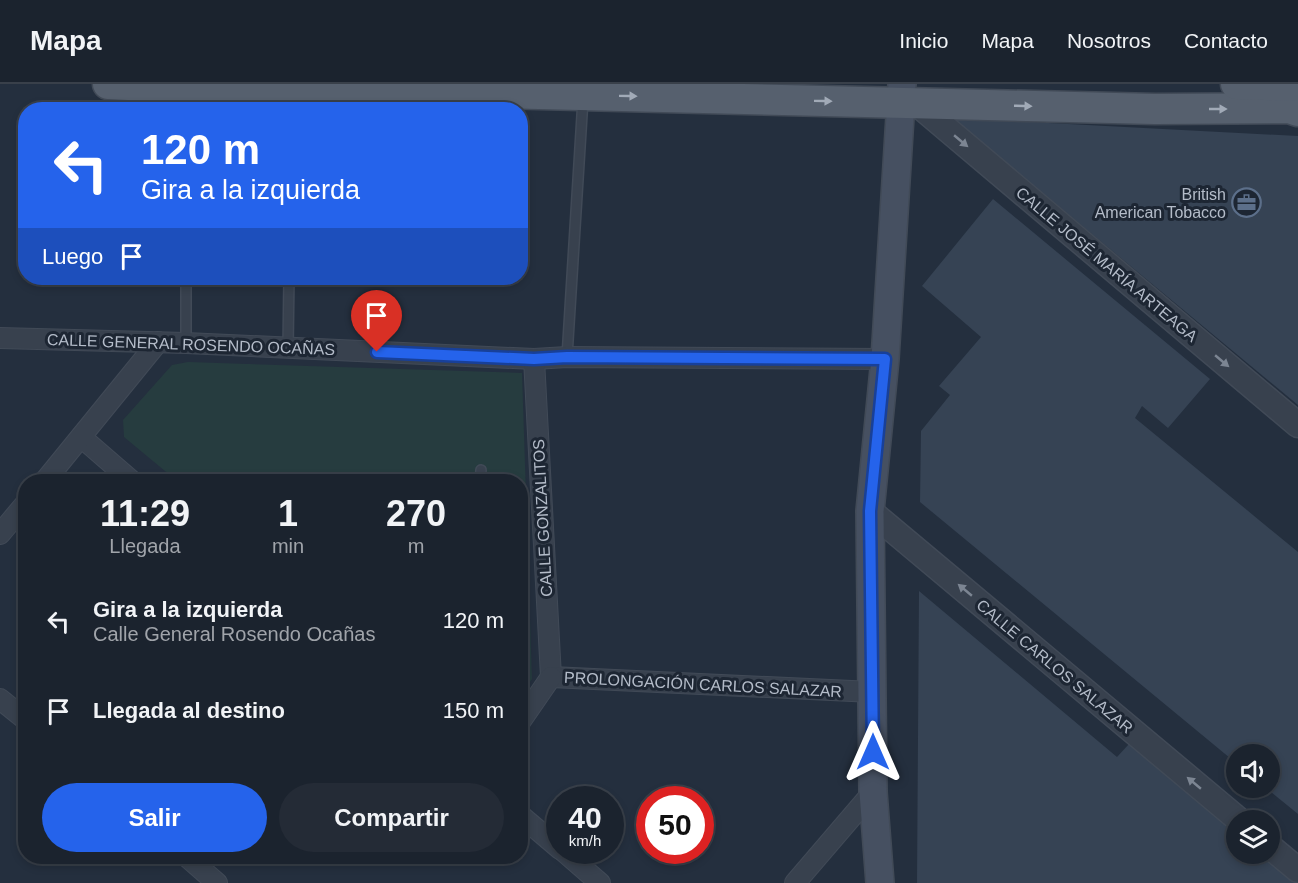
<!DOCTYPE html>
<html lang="es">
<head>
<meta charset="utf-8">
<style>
  body { margin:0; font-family:Arial,sans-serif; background:#242b36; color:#f1f3f6; height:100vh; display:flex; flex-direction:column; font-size:22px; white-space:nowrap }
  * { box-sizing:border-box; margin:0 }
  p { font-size:20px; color:#a0a4aa }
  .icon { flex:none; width:33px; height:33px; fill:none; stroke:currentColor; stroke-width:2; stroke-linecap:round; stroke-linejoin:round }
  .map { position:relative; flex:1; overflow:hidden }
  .drawer { position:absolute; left:18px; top:390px; width:510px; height:390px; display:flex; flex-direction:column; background:#1b232e; border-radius:24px; box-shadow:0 3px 9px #0003,0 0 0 2px #39404a }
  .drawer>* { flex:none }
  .top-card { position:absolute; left:18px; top:18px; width:510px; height:183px; border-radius:24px; box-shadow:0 3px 9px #0003,0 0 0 2px #39404a; background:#2563eb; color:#fff; overflow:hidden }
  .buttons { position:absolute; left:1226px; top:660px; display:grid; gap:12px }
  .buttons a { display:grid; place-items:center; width:54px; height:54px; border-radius:50%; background:#1b232e; box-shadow:0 3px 9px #0003,0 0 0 2px #39404a; font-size:30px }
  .speed { position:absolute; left:546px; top:702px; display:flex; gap:12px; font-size:30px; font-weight:700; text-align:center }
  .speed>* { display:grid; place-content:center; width:78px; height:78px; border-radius:50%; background:#1b232e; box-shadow:0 3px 9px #0003,0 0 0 2px #39404a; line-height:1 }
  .speed small { font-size:15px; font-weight:400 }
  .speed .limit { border:9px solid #d22; background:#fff; color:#111 }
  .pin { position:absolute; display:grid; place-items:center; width:51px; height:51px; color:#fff; margin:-62px -26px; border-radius:50% 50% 50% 0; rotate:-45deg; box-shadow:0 0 6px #0007 }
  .pin .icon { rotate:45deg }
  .me { position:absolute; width:66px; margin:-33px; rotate:0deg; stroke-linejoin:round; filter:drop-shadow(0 0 4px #0008) }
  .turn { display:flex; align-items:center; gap:21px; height:126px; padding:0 24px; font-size:27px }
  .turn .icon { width:78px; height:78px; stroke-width:2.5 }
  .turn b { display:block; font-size:42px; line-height:51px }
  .then { display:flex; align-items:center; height:57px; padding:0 24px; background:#0003; gap:12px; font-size:22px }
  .eta { display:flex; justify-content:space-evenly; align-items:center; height:102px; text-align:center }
  .eta b { font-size:36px; font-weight:600; line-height:42px }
  .primary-button { display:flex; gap:12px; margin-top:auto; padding:12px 24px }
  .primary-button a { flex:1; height:69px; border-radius:36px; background:#2563eb; color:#fff; font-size:24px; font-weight:600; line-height:69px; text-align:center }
  .primary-button a+a { background:#242b36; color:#f1f3f6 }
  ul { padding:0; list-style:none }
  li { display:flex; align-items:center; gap:18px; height:90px; padding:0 24px }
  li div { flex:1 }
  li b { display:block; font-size:22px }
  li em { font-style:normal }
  header { display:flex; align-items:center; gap:36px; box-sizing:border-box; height:84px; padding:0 30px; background:#1b232e; border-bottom:2px solid #39404a }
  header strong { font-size:28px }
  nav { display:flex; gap:33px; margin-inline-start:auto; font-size:21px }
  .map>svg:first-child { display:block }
</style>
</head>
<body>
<header>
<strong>Mapa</strong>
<nav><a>Inicio</a><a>Mapa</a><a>Nosotros</a><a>Contacto</a></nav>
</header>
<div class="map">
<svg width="1298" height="799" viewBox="0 0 1298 799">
  <rect width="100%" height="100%" fill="#242f3e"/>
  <path fill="#263c3f" d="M 188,278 L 522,289 L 532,595 L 521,610 L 520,398 L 177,397 L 124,353 L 123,336 L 172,281 Z"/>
  <g fill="#364354">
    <path d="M 952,34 L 1298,52 L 1298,321 Z"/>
    <path d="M 993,115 L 1210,295 L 1168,344 L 1142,322 L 1135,334 L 1298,468 L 1298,730 L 1266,704 L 1269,704 L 1269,670 L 1236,670 L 1236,679 L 920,418 L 921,347 L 950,311 L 939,302 L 981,253 L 922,202 Z"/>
    <path d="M 919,507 L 1117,673 L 1129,660 L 1236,749 L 1236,770 L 1261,770 L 1296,799 L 917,799 Z"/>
  </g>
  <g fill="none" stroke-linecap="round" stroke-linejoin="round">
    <defs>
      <g id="service">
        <path d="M 290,26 L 290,7"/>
        <path d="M 186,194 L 186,259"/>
        <path d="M 288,264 L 289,194"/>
        <path d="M 567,273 L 583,15"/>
        <path d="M 480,398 L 481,386"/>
      </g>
      <g id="minor">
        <path d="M 0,254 L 186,259 L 534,275 L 567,273 L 885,275"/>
        <path d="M 534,275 L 551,593"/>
        <path d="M 81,353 L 133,398"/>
        <path d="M 44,398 L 158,258"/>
        <path d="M 0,450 L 26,419"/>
        <path d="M 551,593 L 873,608"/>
        <path d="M 0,615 L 26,636"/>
        <path d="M 520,638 L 551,593"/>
        <path d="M 520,731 L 560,765"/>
        <path d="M 562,766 L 600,799"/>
        <path d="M 186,772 L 217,799"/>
        <path d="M 795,799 L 873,708"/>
      </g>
      <g id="tertiary">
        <path d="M 916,19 L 1298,341"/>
        <path d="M 870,427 L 1239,736"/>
        <path d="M 1269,762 L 1298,786"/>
      </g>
      <path id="secondary" d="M 880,799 L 873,708 L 870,427 L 885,275 L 902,0"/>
      <g id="primary">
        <path d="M 108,0 L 169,3 L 290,4 L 1155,25 L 1289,24 L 1298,27"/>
        <path d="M 1236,0 L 1298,2"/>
      </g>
    </defs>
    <use href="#service" stroke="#414a57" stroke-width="12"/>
    <use href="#minor" stroke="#414a57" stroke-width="22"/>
    <use href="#tertiary" stroke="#414a57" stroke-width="27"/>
    <use href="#secondary" stroke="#414a57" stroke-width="30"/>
    <use href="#primary" stroke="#414a57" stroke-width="33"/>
    <use href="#service" stroke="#38414e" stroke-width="9"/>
    <use href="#minor" stroke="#38414e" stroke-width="20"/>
    <use href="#tertiary" stroke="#38414e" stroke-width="24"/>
    <use href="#secondary" stroke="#465061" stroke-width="27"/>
    <use href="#primary" stroke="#56606e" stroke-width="30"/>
  </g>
  <defs><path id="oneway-solid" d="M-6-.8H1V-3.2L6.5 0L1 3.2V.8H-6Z" transform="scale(1.5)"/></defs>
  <g fill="#a1aab7">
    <use href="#oneway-solid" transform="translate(628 12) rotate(1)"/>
    <use href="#oneway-solid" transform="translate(823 17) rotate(1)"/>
    <use href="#oneway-solid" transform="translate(1023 22) rotate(2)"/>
    <use href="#oneway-solid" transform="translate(1218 25)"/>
  </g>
  <g fill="#7c8592">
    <use href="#oneway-solid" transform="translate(961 57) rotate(40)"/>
    <use href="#oneway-solid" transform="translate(1222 277) rotate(40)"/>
    <use href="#oneway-solid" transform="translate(965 506) rotate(-140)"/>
    <use href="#oneway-solid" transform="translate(1194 699) rotate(-140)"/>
  </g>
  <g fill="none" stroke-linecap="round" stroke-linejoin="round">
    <defs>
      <path id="route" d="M 377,268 L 534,275 L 567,273 L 885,275 L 870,427 L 873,668"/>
    </defs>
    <use href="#route" stroke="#184099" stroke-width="15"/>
    <use href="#route" stroke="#2563eb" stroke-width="10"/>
  </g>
  <defs>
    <symbol id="office-ring" viewBox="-11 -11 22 22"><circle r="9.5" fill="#1d2633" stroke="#5c6f8a" stroke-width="1.5"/><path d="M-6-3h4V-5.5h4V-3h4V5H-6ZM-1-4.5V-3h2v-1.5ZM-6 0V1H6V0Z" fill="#5c6f8a"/></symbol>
  </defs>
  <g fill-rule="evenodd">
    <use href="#office-ring" x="1230" y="102" width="33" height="33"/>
  </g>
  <g text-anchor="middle" stroke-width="6" stroke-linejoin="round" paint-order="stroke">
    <g font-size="16" fill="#b4bcc9" stroke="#1d2633" text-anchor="end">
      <text x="1226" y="116">British<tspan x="1226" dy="18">American Tobacco</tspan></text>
    </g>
    <g font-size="16" fill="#b4bcc9" stroke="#1d2633">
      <text transform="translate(1107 180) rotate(40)" y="6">CALLE JOSÉ MARÍA ARTEAGA</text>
      <text transform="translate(191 260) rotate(2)" y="6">CALLE GENERAL ROSENDO OCAÑAS</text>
      <text transform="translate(542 434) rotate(-93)" y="6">CALLE GONZALITOS</text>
      <text transform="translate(1055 582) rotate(40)" y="6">CALLE CARLOS SALAZAR</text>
      <text transform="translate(703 600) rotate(3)" y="6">PROLONGACIÓN CARLOS SALAZAR</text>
    </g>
  </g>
</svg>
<div class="buttons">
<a><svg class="icon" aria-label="sound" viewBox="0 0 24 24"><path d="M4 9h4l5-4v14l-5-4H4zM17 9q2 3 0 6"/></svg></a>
<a><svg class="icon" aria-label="layers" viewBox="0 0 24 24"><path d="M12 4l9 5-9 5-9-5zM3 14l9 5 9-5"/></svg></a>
</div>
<div class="speed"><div>40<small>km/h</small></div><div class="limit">50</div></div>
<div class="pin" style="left:377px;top:268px;background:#d93025"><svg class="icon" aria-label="arrive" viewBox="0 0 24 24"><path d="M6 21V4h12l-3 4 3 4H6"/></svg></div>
<svg class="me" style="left:873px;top:668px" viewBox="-20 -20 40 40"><path d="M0-17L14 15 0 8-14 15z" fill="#2563eb" stroke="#fff" stroke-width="4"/></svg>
<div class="top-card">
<div class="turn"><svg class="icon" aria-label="left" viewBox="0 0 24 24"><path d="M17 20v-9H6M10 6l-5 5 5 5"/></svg><div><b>120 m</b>Gira a la izquierda</div></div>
<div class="then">Luego<svg class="icon" aria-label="arrive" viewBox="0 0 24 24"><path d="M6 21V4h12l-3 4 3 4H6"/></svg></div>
</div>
<section class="drawer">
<div class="eta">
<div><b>11:29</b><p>Llegada</p></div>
<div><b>1</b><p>min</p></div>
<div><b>270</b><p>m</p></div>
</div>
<ul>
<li><svg class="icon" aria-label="left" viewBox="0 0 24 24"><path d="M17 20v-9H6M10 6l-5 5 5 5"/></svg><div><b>Gira a la izquierda</b><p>Calle General Rosendo Ocañas</p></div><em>120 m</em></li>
<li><svg class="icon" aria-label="arrive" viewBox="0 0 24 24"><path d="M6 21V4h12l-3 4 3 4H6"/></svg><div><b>Llegada al destino</b></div><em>150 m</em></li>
</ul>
<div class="primary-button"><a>Salir</a><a>Compartir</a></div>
</section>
</div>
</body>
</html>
